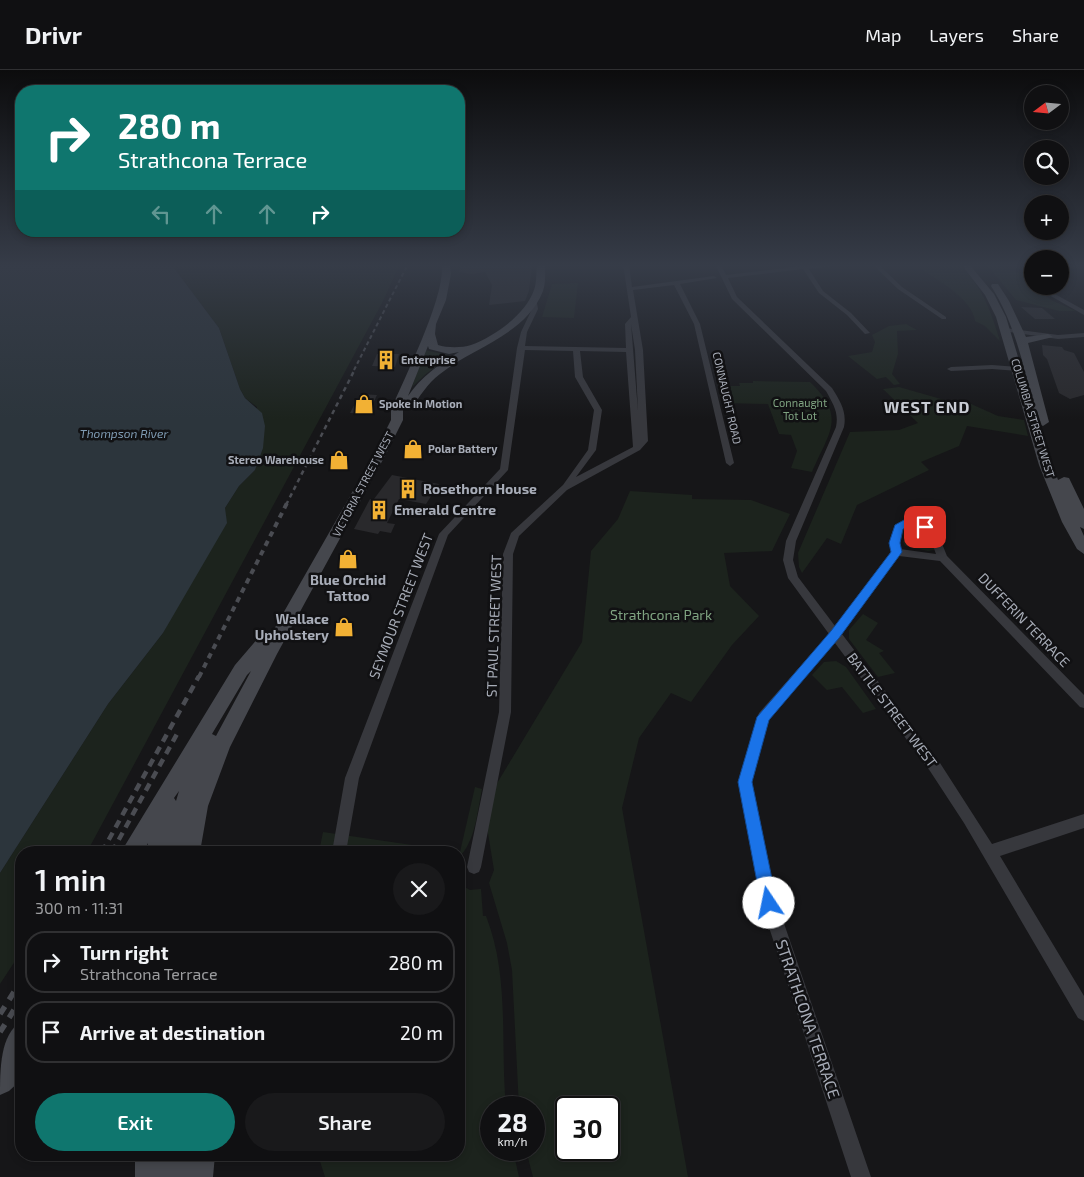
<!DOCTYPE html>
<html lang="en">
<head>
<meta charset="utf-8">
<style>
  body { margin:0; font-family:"Exo 2",sans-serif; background:#19191b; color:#f1f3f6; height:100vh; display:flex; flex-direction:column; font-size:19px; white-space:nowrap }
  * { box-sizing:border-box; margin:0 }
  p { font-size:16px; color:#9c9d9f }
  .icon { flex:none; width:28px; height:28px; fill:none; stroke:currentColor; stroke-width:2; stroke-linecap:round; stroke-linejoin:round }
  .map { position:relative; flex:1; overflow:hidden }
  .panel { position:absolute; left:15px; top:776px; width:450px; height:315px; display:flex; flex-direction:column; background:#101012; border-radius:20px; box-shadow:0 2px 8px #0003,0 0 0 1px #303032 }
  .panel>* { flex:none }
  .hud { position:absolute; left:15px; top:15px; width:450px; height:152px; border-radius:20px; box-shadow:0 2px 8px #0003,0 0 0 1px #303032; background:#0f766e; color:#fff; overflow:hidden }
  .needle { width:32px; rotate:254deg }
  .fabs { position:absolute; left:1024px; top:15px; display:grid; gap:10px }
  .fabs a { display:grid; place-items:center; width:45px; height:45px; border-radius:50%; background:#101012; box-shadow:0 2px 8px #0003,0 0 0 1px #303032; font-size:25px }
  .speed { position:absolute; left:480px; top:1026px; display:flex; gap:10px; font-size:25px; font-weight:700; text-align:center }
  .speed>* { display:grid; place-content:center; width:65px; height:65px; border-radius:50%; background:#101012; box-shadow:0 2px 8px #0003,0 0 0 1px #303032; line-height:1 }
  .speed small { font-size:12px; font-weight:400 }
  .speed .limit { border:2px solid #111; border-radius:8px; background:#fff; color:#111 }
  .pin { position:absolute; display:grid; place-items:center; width:42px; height:42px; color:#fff; margin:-21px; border-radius:10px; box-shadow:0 2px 8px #0006 }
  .me { position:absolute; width:55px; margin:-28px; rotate:349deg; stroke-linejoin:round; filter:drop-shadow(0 0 4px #0008) }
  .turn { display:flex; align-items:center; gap:18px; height:105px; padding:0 20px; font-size:22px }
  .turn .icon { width:65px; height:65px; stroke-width:2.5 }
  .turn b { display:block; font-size:35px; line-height:42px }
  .lanes { display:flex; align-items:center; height:48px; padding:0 20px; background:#0003; justify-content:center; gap:25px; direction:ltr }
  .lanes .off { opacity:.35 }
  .round { display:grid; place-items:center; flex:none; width:52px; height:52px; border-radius:26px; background:#19191b }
  .overview { display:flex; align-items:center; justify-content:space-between; height:85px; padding:0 20px }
  h1 { font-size:30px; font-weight:600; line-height:38px }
  .cta { display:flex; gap:10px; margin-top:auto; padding:10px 20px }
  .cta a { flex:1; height:58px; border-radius:30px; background:#0f766e; color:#fff; font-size:20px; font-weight:600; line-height:58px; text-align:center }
  .cta a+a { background:#19191b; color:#f1f3f6 }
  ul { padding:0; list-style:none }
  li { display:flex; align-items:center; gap:15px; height:62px; margin:0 10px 8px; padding:0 10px; border:2px solid #303032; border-radius:20px }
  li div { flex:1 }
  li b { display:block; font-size:19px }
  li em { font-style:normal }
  header { display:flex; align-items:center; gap:30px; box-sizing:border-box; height:70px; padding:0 25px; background:#101012; border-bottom:1px solid #303032 }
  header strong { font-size:24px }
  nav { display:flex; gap:28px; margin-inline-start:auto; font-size:18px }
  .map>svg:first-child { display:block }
</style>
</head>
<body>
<header>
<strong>Drivr</strong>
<nav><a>Map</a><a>Layers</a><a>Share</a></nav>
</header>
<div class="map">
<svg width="1084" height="1107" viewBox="0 0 1084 1107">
  <rect width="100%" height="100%" fill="#161618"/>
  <g fill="#1c231d" fill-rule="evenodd">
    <path d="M 171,194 L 400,194 L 383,231 L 87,782 L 21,782 L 21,882 L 0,914 L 0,803 L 108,634 L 163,563 L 225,438 L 239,416 L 255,400 L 257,337 L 245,328 L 240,319 L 219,258 Z"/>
    <path d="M 940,194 L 959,194 C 982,216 991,241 1000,271 L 985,256 L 975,251 C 973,230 939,211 923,200 L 942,197 Z"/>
    <path d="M 986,194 C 1003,194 1012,205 1032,204 L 1032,216 L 1053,231 L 1076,241 L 1059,241 L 1016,230 Z"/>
    <path d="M 578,213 L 574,248 L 542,247 L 552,214 Z"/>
    <path d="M 906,254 L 917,260 L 897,261 L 898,284 L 892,304 L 900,314 L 894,315 L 886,307 L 877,309 L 848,286 L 872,282 L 875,272 L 872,265 L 889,256 Z"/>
    <path d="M 425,280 L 452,286 L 427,303 L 412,317 Z"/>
    <path d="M 753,311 L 810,312 C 847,347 829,362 812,402 L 791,398 L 797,381 L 791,365 L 779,364 L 768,334 L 722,333 L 718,316 L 740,316 L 739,313 L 753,313 Z"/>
    <path d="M 899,317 L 955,333 L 969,333 L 998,346 L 1024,350 L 1028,366 L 967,356 L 959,376 L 921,392 L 929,400 L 857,435 L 841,474 L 827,468 L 802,503 L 799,497 L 798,483 L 850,362 L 899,360 L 918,353 L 883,319 Z"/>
    <path d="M 630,421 L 692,425 L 692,429 L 751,430 L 790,444 L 772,481 L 724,483 L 730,516 L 759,546 L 732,575 L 691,632 L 671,623 L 639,668 L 622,738 L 688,1107 L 533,1107 L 526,1080 L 534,1080 L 534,1038 L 519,1037 L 512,900 L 507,873 L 489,813 L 494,800 L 487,757 L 493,720 L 582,572 L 591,481 L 618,449 ZM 566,1038 L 609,1038 L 609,1080 L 566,1080 Z"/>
    <path d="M 916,459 L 923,462 L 936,476 L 934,480 L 928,481 L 905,476 L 903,472 L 909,460 Z"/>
    <path d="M 863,544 L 878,553 L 866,570 L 884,581 L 879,583 L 895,603 L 878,607 L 849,569 L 849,560 Z"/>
    <path d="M 836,591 L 846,597 L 876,639 L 863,643 L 842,617 L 827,620 L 812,605 L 824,592 Z"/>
    <path d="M 475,717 L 482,719 C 477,743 476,769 459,788 L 459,782 L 319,782 L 323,762 L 460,782 Z"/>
    <path d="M 459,814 L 470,820 L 481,819 L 483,846 L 486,846 C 510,907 500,973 506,1037 L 491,1038 L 491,1080 L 513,1080 L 519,1107 L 325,1107 L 318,1085 L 459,1085 Z"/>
  </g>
  <path fill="#2c353c" d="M 0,194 L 171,194 L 219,258 L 240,319 L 245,328 L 262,343 L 265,356 L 263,378 L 255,400 L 239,416 L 225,438 L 227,453 L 163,563 L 108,634 L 0,803 Z"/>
  <g fill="#29292c">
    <path d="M 461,194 L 532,194 L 529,221 L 525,231 L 489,235 L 492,215 L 485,202 L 472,204 L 459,202 Z"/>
    <path d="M 1021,237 L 1042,238 L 1055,249 L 1035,249 Z"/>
    <path d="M 1042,275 L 1062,277 L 1064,280 L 1074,283 L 1084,302 L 1084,325 L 1070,329 L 1059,323 L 1047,289 L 1043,285 Z"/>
    <path d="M 377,284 L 399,284 L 395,297 L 372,296 Z"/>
    <path d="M 360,324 L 377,325 L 368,344 L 350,343 Z"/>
    <path d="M 392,405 L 439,414 L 426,434 L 399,429 L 387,453 L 395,454 L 391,463 L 380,461 L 378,464 L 354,459 L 370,429 L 374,429 Z"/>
  </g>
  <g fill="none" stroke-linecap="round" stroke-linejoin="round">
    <g fill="#37383d" fill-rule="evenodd">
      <path d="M 623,194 L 629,194 L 632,217 L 714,206 L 717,208 L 680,214 L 700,254 L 734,393 L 730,396 L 726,393 L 694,254 L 674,215 L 633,220 L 643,280 L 648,371 L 640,380 L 567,420 L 519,466 L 513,484 L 511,642 L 481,797 L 479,802 L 474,804 L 469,802 L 467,797 L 499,642 L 503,484 L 511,463 L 563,415 L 588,380 L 594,340 L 575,307 L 573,281 L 525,280 L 508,400 L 448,465 L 359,708 L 346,782 L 332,782 L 345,708 L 439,464 L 500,399 L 517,278 L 521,262 L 532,239 L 531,229 L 536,228 L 538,239 L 527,262 L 525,276 L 626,278 L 625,254 L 631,247 ZM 631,254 L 635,280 L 638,341 ZM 580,281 L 626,282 L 633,377 L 576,407 L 596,380 L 602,340 L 583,307 Z"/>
      <path d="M 715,194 L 721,194 L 726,205 L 801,196 L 800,194 L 807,195 L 835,194 L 832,196 L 809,199 L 823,221 L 851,243 L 870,263 L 865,264 L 847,245 L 819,223 L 803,199 L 728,208 L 737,227 L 832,318 C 840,331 847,341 844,357 L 796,471 L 793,490 L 798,507 L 835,556 L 891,482 L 889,473 L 895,455 C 926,443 937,459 947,486 L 1084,625 L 1084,638 L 1080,637 L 940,491 L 899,486 L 842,564 L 940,693 L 992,774 L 1084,744 L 1084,758 L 1000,786 L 1084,926 L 1084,951 L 1078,948 L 964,753 L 930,701 L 835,573 L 769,649 L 752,712 L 777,833 L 871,1107 L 851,1107 L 761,833 L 738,712 L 759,643 L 829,564 L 788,508 L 783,490 L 786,471 L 836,357 C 839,342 833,334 826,321 L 732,229 ZM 914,456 C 926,461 932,472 936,484 L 900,479 L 899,473 L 902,459 Z"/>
      <path d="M 872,194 L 878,194 L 902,217 L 946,247 L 946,249 L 942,249 L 898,219 Z"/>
      <path d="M 1073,194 L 1080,194 L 1060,203 L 1060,199 Z"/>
      <path d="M 1042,216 L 1048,216 L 1053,223 L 1084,240 L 1084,245 L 1049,225 Z"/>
      <path d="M 1005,258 L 1058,265 L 1084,263 L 1084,267 L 1058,269 L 1003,261 L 1002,260 Z"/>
      <path d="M 992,295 L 1029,298 L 1033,300 L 1029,302 L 992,299 L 951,301 L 947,299 L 951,297 Z"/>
    </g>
    <g fill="#45474d" fill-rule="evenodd">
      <path d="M 442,194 L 450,194 L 451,204 L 446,230 L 436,254 L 435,264 L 438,275 C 447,278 462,278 471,275 C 495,266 525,245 534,220 C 537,212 536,202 537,194 L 545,194 C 545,203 546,212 543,221 C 526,265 473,277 440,304 C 427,314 420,326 411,339 L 403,339 L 403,350 L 386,384 L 277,584 L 230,677 L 208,736 L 200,782 L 147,782 L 148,773 L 143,782 L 121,782 L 235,595 L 264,561 L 273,561 L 374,384 L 391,350 L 391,340 C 405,306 445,228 442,194 ZM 428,276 L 429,279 L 449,284 L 459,282 C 439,294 421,307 408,326 ZM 251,601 L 216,666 L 212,664 L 247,605 ZM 179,721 L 176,731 L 174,728 Z"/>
      <path d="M 961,194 L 969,194 L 994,224 L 1006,247 L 1034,340 C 1024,296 1015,254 991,216 L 992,214 L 998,214 L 1009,231 L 1026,267 L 1048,264 L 1053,267 L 1028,273 L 1049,352 L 1043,356 L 1039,354 L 1058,410 L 1064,407 L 1069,408 L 1084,439 L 1084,459 L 1080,457 L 1084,466 L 1084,484 L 1077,479 L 1062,452 L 1039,395 L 996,247 L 985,225 Z"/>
      <path d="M 21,952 L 21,1010 L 9,1021 L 0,1025 C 0,1000 0,964 21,952 Z"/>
      <path d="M 135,1085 L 215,1085 L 213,1107 L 135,1107 Z"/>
    </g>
    <path stroke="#4a4c52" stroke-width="2" stroke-dasharray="4 3" stroke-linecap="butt" d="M 354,300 L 408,194"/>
    <path stroke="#4a4c52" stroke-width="2.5" stroke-dasharray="4.5 4" stroke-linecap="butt" d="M 286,435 L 355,299"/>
    <path stroke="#4a4c52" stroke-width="4" stroke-dasharray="5.5 5" stroke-linecap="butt" d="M 199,607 L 287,433"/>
    <g stroke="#4a4c52" stroke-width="4.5" stroke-dasharray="8 6" stroke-linecap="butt">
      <path d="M 102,782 L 199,606"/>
      <path d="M 112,782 L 177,664"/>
    </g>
    <g stroke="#4a4c52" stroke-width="5.5" stroke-dasharray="9 8" stroke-linecap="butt">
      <path d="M 0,944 L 21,911"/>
      <path d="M 0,962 L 21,929"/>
    </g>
  </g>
  <linearGradient id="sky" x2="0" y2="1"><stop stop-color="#0c0c0d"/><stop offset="0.56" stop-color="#363c48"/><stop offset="1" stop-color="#363c48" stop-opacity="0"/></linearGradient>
  <rect width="1084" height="349" fill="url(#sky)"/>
  <path fill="#1a73e8" stroke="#114b97" d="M 916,449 L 929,455 L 929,459 L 922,459 L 914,455 L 903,459 L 900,473 L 902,482 L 839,568 L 769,650 L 752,712 L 777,833 L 775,839 L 769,841 L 764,839 L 761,833 L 738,712 L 757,647 L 831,561 L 891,482 L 889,473 L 895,455 L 904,450 Z"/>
  <defs>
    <symbol id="building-bare" viewBox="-9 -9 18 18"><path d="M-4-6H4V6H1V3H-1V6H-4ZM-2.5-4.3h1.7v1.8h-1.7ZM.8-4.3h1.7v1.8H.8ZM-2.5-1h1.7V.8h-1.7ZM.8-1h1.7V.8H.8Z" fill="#f2b134" stroke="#111113" stroke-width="2.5" paint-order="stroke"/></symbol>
    <symbol id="shop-bare" viewBox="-9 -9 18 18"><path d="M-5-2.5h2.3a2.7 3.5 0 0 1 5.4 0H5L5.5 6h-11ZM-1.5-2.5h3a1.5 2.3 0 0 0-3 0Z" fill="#f2b134" stroke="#111113" stroke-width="2.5" paint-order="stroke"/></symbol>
  </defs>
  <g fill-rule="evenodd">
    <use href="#building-bare" x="372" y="276" width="28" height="28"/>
    <use href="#shop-bare" x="350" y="320" width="28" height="28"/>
    <use href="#shop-bare" x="399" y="365" width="28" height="28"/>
    <use href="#shop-bare" x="325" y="376" width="28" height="28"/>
    <use href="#building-bare" x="394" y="405" width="28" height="28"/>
    <use href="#building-bare" x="365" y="426" width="28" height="28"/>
    <use href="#shop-bare" x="334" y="475" width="28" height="28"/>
    <use href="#shop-bare" x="330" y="543" width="28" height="28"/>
  </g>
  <g text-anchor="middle" stroke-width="5" stroke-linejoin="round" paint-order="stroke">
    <g font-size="11" font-weight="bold" fill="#a8adb8" stroke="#111113" text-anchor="start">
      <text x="401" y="294">Enterprise</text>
      <text x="379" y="338">Spoke in Motion</text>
      <text x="428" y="383">Polar Battery</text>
      <text x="324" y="394" text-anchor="end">Stereo Warehouse</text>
    </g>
    <g font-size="11" fill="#a8adb8" stroke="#111113">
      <text transform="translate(727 328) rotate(77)" y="4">CONNAUGHT ROAD</text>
      <text transform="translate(1033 348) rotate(73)" y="4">COLUMBIA STREET WEST</text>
      <text transform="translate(363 414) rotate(-62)" y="4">VICTORIA STREET WEST</text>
    </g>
    <g font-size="11" fill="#7fa381" stroke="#111113">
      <text x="800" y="337">Connaught<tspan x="800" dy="13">Tot Lot</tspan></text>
    </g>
    <g font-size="12" font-style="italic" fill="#7f9bb3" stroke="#111113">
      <text x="124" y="368">Thompson River</text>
    </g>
    <g font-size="14" font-weight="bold" fill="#a8adb8" stroke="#111113" text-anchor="start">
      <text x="423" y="424">Rosethorn House</text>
      <text x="394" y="445">Emerald Centre</text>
      <text x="348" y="515" text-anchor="middle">Blue Orchid<tspan x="348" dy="16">Tattoo</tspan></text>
      <text x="329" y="554" text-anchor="end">Wallace<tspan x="329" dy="16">Upholstery</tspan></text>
    </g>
    <g font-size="14" fill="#a8adb8" stroke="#111113">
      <text transform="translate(401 536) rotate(-69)" y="5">SEYMOUR STREET WEST</text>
      <text transform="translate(1024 550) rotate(46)" y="5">DUFFERIN TERRACE</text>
      <text transform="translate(494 556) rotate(-88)" y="5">ST PAUL STREET WEST</text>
      <text transform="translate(892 640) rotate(53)" y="5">BATTLE STREET WEST</text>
    </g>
    <g font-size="14" fill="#7fa381" stroke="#111113">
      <text x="661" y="550">Strathcona Park</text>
    </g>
    <g font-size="16" font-weight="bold" letter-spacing="1" fill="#c9ccd4" stroke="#111113">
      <text x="927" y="343">WEST END</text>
    </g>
    <g font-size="16" fill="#a8adb8" stroke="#111113">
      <text transform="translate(808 949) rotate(71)" y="6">STRATHCONA TERRACE</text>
    </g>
  </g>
</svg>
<div class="fabs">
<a><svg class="needle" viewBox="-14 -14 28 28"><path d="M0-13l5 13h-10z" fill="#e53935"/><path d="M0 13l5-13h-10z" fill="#9c9d9f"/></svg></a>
<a><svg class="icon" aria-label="search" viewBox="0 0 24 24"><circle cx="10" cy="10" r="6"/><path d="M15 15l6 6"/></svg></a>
<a>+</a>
<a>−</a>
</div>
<div class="speed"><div>28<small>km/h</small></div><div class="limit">30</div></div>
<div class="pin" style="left:925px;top:457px;background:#d93025"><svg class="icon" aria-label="arrive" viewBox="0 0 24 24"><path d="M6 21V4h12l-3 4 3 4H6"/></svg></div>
<svg class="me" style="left:769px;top:833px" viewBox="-20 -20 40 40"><circle r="19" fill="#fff"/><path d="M0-13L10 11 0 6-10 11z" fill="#1a73e8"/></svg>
<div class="hud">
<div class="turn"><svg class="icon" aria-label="right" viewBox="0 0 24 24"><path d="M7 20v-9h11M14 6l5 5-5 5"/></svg><div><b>280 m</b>Strathcona Terrace</div></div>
<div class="lanes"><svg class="icon off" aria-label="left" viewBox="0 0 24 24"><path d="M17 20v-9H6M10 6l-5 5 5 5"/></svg><svg class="icon off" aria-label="ahead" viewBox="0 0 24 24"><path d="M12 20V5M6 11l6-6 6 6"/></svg><svg class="icon off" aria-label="ahead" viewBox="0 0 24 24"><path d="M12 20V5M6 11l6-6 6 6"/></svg><svg class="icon" aria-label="right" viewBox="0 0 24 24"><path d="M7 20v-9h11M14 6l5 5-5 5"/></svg></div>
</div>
<section class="panel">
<div class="overview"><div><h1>1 min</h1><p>300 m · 11:31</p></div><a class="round"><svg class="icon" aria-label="close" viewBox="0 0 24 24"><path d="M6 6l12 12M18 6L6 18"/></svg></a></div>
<ul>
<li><svg class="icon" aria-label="right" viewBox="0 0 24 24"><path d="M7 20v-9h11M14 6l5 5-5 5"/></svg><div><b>Turn right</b><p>Strathcona Terrace</p></div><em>280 m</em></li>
<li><svg class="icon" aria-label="arrive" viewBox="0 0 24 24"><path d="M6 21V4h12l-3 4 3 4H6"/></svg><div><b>Arrive at destination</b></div><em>20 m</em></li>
</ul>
<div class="cta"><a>Exit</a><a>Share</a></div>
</section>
</div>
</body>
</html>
